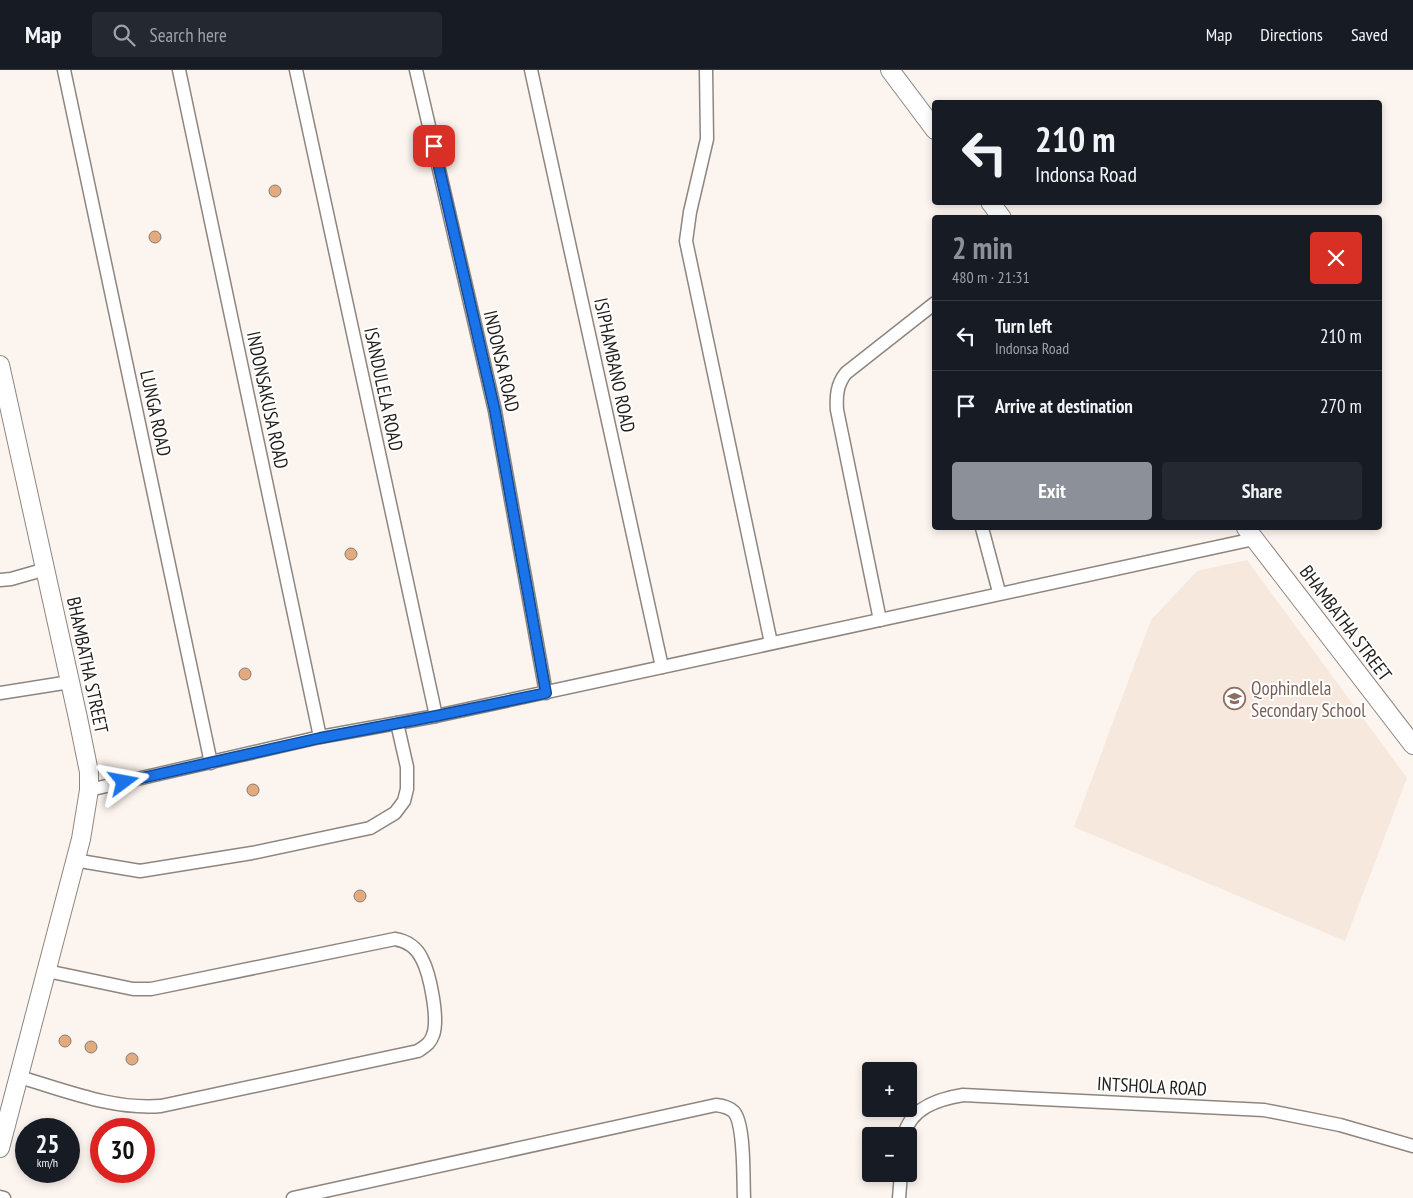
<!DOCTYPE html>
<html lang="en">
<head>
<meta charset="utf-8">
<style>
  body { margin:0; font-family:"PT Sans Narrow",sans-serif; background:#242831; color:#f1f3f6; height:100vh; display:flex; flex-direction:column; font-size:19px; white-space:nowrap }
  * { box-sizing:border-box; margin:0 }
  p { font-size:16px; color:#9ea1a6 }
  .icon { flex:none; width:28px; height:28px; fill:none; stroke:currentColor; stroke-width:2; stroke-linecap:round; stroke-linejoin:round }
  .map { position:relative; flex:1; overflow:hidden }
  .side { position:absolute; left:932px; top:145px; width:450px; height:315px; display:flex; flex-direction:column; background:#171b24; border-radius:5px; box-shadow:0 2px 8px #0003 }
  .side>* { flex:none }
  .hud { position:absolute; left:932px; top:30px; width:450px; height:105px; border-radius:5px; box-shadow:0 2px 8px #0003; background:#171b24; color:#f1f3f6; overflow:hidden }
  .fabs { position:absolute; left:862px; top:992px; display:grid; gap:10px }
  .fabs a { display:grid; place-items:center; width:55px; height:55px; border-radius:5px; background:#171b24; box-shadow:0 2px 8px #0003; font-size:25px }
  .speed { position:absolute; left:15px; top:1048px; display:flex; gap:10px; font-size:25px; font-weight:700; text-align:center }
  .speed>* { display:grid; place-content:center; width:65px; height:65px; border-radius:50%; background:#171b24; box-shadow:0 2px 8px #0003; line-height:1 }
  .speed small { font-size:12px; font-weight:400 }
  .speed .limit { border:8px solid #d22; background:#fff; color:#111 }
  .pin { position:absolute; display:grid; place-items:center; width:42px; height:42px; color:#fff; margin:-21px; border-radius:10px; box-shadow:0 2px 8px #0006 }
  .me { position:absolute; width:55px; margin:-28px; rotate:77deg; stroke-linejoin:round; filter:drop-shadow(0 0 4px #0008) }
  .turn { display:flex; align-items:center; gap:18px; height:105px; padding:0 20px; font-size:22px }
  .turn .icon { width:65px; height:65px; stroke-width:2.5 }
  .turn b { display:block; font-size:35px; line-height:42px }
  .round { display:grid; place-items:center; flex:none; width:52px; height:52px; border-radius:5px; background:#242831 }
  .headline { display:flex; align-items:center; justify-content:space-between; height:85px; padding:0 20px }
  h1 { font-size:30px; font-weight:600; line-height:38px; color:#8c9099 }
  .button { display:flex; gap:10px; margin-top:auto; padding:10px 20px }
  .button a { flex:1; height:58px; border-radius:5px; background:#8c9099; color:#fff; font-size:20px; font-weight:600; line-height:58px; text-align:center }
  .button a+a { background:#242831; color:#f1f3f6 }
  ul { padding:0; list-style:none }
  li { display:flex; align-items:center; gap:15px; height:70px; padding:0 20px; border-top:1px solid #363941 }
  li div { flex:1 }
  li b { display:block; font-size:19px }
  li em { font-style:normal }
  header { display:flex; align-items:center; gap:30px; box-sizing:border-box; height:70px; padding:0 25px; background:#171b24; border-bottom:1px solid #363941 }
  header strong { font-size:24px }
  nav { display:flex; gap:28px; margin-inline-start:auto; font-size:18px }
  .search { width:350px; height:45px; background:#242831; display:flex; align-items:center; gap:12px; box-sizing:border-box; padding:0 18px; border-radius:5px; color:#9ea1a6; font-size:19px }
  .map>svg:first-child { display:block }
</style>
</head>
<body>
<header>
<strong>Map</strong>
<div class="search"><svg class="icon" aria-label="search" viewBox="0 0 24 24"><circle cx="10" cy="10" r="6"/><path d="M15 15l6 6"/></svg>Search here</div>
<nav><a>Map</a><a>Directions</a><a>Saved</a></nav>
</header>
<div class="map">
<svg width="1413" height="1128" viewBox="0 0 1413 1128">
  <rect width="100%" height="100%" fill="#fcf4ee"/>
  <path fill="#f7e8dd" d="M 1247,490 L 1407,708 L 1345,871 L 1074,757 L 1151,550 L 1197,501 Z"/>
  <g fill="#e3aa7d" stroke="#857e78">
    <circle cx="275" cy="121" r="6"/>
    <circle cx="155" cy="167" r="6"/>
    <circle cx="351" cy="484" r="6"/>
    <circle cx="245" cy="604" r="6"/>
    <circle cx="253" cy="720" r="6"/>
    <circle cx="360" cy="826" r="6"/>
    <circle cx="65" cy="971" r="6"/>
    <circle cx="91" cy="977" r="6"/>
    <circle cx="132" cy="989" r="6"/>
  </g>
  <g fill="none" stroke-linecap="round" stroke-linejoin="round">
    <defs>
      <g id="street">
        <path d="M 64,0 L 211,693"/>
        <path d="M 179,0 L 320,667"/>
        <path d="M 296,0 L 436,646"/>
        <path d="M 416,0 L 495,341 L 546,623"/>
        <path d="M 531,0 L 662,597"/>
        <path d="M 706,0 L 707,69 L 690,142 L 686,171 L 771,573"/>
        <path d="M 982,458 L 999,522"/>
        <path d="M 0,510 L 11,509 L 46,499"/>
        <path d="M 880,550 L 837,340 C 836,326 837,314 846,303 L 935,233"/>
        <path d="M 0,623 L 70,612"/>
        <path d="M 89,720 L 320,667 L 436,646 L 1254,469"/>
        <path d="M 74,790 L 140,801 L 252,783 L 370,758 L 395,743 L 404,731 L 407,719 L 407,697 L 397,653"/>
        <path d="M 19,1007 C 65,1020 112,1040 161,1036 L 418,981 C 425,976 430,974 433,965 C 439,949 430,904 422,889 C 417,878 407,871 395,869 L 151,919 L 133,919 L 47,901"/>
        <path d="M 904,1066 C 910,1038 938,1029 963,1025 L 1264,1040 L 1340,1055 L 1413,1076"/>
        <path d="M 0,1127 L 4,1128"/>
        <path d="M 293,1128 L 716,1035 C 723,1036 729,1037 734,1042 C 745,1055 743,1109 744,1128"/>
        <path d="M 899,1128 L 901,1104"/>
      </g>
      <g id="secondary">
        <path d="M 890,0 L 935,60"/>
        <path d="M 990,132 L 1002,148"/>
        <path d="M 0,295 L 78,648 L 89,702 L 89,720 L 81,769 L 0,1078"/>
        <path d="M 1246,458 L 1413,675"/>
      </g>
    </defs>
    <use href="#street" stroke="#8d8680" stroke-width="15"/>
    <use href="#secondary" stroke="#8d8680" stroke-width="20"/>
    <use href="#street" stroke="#fff" stroke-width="12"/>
    <use href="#secondary" stroke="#fff" stroke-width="18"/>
  </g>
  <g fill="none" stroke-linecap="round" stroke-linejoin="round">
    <defs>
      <path id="route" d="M 124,712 L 320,668 L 436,646 L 546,623 L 495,341 L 434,76"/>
    </defs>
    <use href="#route" stroke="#114b97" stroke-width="12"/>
    <use href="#route" stroke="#1a73e8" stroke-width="9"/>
  </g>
  <defs>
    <symbol id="school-ring" viewBox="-11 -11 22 22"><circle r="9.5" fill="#fff" stroke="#8d6e63" stroke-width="1.5"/><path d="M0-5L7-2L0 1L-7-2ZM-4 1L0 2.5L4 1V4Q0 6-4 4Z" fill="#8d6e63"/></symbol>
  </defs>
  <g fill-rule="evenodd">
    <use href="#school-ring" x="1222" y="616" width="25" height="25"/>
  </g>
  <g text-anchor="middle" stroke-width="4" stroke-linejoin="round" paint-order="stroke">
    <g font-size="19" fill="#201e1b" stroke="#fff">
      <text transform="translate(502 291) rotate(77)" y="7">INDONSA ROAD</text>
      <text transform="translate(615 295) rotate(78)" y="7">ISIPHAMBANO ROAD</text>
      <text transform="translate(384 319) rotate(78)" y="7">ISANDULELA ROAD</text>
      <text transform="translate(268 330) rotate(78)" y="7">INDONSAKUSA ROAD</text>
      <text transform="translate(156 343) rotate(78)" y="7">LUNGA ROAD</text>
      <text transform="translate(1346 553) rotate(53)" y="7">BHAMBATHA STREET</text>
      <text transform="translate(88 595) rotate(78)" y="7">BHAMBATHA STREET</text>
      <text transform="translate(1152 1016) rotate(3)" y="7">INTSHOLA ROAD</text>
    </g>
    <g font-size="19" fill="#785e54" stroke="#fff" text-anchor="start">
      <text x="1251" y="625">Qophindlela<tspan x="1251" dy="22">Secondary School</tspan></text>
    </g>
  </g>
</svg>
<div class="fabs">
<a>+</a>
<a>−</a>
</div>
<div class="speed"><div>25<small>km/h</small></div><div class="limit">30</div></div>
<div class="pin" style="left:434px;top:76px;background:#d93025"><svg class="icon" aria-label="arrive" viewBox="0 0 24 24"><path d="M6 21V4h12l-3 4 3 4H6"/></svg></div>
<svg class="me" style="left:124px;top:712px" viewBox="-20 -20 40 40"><path d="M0-17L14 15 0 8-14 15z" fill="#1a73e8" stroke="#fff" stroke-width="4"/></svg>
<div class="hud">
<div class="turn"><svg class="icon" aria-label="left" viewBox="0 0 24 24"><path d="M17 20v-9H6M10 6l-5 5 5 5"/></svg><div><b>210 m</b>Indonsa Road</div></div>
</div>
<section class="side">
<div class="headline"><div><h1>2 min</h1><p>480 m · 21:31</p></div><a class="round" style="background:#d93025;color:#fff"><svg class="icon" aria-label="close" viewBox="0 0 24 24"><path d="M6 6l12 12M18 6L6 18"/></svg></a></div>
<ul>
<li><svg class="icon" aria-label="left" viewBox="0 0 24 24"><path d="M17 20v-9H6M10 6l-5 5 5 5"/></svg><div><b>Turn left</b><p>Indonsa Road</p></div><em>210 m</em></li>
<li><svg class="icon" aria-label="arrive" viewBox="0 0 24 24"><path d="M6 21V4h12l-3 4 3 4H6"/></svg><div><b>Arrive at destination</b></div><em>270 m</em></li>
</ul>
<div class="button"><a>Exit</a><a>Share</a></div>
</section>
</div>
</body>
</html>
